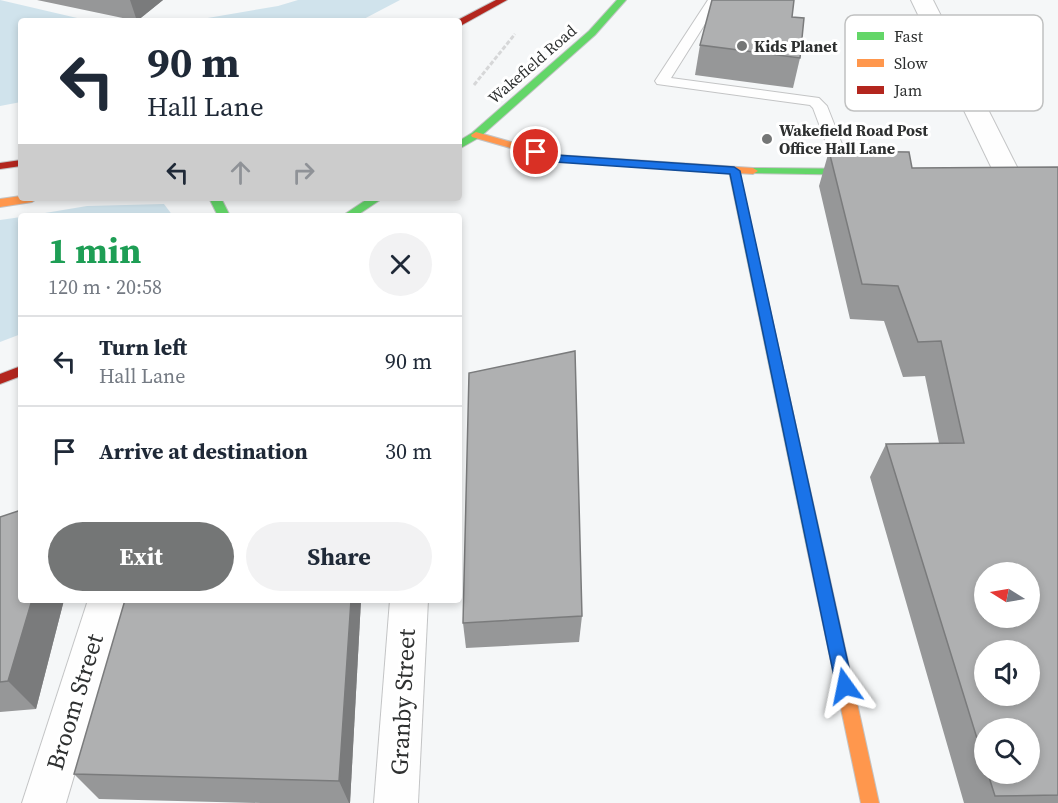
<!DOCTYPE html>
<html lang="en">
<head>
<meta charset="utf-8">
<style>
  body { margin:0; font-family:"Source Serif 4",serif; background:#f2f2f3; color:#1f2937; height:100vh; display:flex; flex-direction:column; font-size:22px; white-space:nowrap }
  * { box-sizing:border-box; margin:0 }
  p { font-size:20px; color:#747a83 }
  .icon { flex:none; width:33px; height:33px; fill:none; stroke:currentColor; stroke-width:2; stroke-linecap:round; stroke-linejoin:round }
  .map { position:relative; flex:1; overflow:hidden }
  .panel { position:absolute; left:18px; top:213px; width:444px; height:390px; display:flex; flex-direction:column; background:#fff; border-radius:6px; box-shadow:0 3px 9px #0003 }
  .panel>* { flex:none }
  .banner { position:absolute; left:18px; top:18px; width:444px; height:183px; border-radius:6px; box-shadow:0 3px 9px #0003; background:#fff; color:#1f2937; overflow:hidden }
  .needle { width:39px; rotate:281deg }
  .fabs { position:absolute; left:974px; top:562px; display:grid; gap:12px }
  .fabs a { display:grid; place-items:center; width:66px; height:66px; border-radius:50%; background:#fff; box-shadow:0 3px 9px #0003; font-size:30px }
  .pin { position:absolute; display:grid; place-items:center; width:51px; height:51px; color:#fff; margin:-26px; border:3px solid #fff; border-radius:50%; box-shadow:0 2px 6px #0007 }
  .me { position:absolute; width:66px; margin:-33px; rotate:348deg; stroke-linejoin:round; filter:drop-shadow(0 0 4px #0008) }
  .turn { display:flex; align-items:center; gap:21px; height:126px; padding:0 30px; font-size:27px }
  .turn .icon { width:78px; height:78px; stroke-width:2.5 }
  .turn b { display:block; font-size:42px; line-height:51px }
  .lanes { display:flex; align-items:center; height:57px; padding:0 30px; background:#0003; justify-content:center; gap:30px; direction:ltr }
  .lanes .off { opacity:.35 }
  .round { display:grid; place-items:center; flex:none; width:63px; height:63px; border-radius:32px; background:#f2f2f3 }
  .overview { display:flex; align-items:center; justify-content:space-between; height:102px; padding:0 30px }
  h1 { font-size:36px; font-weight:700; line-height:45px; color:#1e9e55 }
  .cta { display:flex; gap:12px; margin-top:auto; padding:12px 30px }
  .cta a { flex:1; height:69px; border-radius:36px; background:#747676; color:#fff; font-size:24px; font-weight:700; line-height:69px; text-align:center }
  .cta a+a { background:#f2f2f3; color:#1f2937 }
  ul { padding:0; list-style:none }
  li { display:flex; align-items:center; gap:18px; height:90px; padding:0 30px; border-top:2px solid #e0e1e3 }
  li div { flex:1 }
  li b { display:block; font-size:22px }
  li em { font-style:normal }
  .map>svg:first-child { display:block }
</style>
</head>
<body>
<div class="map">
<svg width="1058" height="803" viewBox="0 0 1058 803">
  <rect width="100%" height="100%" fill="#f5f7f8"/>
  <g fill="#d0e3ec">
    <path d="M 0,0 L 90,21 L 21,21 L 21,102 L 0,106 Z"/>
    <path d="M 298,0 L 400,0 L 360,21 L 190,21 L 278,6 Z"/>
    <path d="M 164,204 L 173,216 L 27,216 L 87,206 Z"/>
    <path d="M 21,217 L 21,334 L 0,342 L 0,220 Z"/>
  </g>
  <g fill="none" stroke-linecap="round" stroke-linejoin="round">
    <defs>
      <path id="lane" d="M 708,0 L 720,0 L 671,78 L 819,98 L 827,106 L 853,172 L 851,175 L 845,177 L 837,172 L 813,108 L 810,105 L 657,84 L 655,81 Z"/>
      <g id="street">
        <path d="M 911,0 L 933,0 L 1020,173 L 1016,179 L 1007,181 L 998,179 L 994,173 Z"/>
        <path d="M 88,600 L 126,600 L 66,803 L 22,803 Z"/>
        <path d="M 390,600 L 428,600 L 418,803 L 374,803 Z"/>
      </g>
      <g id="fast">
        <path d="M 617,0 L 626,0 L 595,35 L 480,137 L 459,149 L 459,141 L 472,133 L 589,31 Z"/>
        <path d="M 734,168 L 739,171 L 823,548 L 820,553 L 815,555 L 810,553 L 807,548 L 729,171 Z"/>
        <path d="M 753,168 L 867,169 L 872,172 L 867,175 L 749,173 L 748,171 Z"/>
        <path d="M 209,198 L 221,198 L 230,216 L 218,216 Z"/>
        <path d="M 369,198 L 383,198 L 356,216 L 342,216 Z"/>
      </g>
      <g id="slow">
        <path d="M 476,132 L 557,155 L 753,168 L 758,171 L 753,174 L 556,161 L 472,137 L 471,135 Z"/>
        <path d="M 21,196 L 21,198 L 38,198 L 32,202 L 0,207 L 0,199 Z"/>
        <path d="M 815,541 L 820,543 L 823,548 L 879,803 L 861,803 L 807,548 L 810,543 Z"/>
      </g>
      <g id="jam">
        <path d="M 496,0 L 507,0 L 462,25 L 459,26 L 459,21 L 456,21 Z"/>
        <path d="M 21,160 L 21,166 L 0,169 L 0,163 Z"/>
        <path d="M 21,366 L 21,376 L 0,384 L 0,374 Z"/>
      </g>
    </defs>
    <use href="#lane" stroke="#c3c4c5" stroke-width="2"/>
    <use href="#street" stroke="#c3c4c5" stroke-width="2"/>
    <use href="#fast" stroke="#c3c4c5" stroke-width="2"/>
    <use href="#slow" stroke="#c3c4c5" stroke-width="2"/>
    <use href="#jam" stroke="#c3c4c5" stroke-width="2"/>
    <path stroke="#d6d7d8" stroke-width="3" stroke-dasharray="4.5 2" stroke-linecap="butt" d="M 474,85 L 515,34"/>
    <use href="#lane" fill="#fefefe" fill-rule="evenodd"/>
    <use href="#street" fill="#fefefe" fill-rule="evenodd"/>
    <use href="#fast" fill="#63d668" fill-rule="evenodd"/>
    <use href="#slow" fill="#ff974d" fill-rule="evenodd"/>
    <use href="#jam" fill="#b3261e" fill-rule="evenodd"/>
  </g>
  <g fill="#969798" fill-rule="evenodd">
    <path d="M 37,0 L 163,0 L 137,21 Z"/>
    <path d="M 792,17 L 800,58 L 793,88 L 695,75 L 700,45 Z"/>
    <path d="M 829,151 L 912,168 L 1058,167 L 1058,803 L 964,803 L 870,477 L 886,444 L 939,443 L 925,376 L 903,377 L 884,321 L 850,319 L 819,186 ZM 984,729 L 1029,774 L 984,774 Z"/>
    <path d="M 0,517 L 21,600 L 64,600 L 36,709 L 0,712 Z"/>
    <path d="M 361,600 L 350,803 L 261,803 L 99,799 L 74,774 Z"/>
    <path d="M 582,616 L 579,642 L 466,648 L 463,623 Z"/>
  </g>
  <g fill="#7a7b7c">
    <path d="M 130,0 L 163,0 L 137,21 Z"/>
    <path d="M 32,600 L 64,600 L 36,709 L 8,681 Z"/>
    <path d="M 351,600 L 361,600 L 350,803 L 349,803 L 339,781 Z"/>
  </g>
  <g fill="#afb0b1" stroke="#7a7b7c" stroke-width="1.5" fill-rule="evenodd">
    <path d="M 712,0 L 794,0 L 792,17 L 804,18 L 800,58 L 700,45 Z"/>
    <path d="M 829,151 L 909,152 L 912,168 L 1058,167 L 1058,795 L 995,796 L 988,774 L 1029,774 L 1029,729 L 984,729 L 984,761 L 886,444 L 964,443 L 941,341 L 918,342 L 898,286 L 862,284 ZM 984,573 L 1029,573 L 1029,618 L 984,618 ZM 984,651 L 1029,651 L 1029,696 L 984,696 Z"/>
    <path d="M 575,351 L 582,616 L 463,623 L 469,373 Z"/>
    <path d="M 21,510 L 21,600 L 32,600 L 8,681 L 0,682 L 0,517 Z"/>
    <path d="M 125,600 L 351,600 L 339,781 L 74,774 Z"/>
  </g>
  <path fill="#1a73e8" stroke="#114b97" stroke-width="1.5" d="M 536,149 L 556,155 L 734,167 L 740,171 L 853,686 L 851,692 L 845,694 L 839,692 L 836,686 L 730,174 L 555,162 L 532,155 L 532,150 Z"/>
  <g fill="#747676" stroke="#fff" stroke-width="2">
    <circle cx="742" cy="46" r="6"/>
    <circle cx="767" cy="139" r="6"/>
  </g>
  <g text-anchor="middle" stroke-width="6" stroke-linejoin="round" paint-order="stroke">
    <g font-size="16" font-weight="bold" fill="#2e3030" stroke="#fff" text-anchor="start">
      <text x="754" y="52">Kids Planet</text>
      <text x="779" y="136">Wakefield Road Post<tspan x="779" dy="18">Office Hall Lane</tspan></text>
    </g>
    <g font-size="16" fill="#2e3030" stroke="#fff">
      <text transform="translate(532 64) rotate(-41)" y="6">Wakefield Road</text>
    </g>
    <g font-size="24" fill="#2e3030" stroke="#fff">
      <text transform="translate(75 702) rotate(-73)" y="8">Broom Street</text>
      <text transform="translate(403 702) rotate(-87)" y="8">Granby Street</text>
    </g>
  </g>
  <rect x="845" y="15" width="198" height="96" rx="9" fill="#fff" stroke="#c0c1c1" stroke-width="1.5"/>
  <rect x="857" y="32" width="27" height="8" fill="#63d668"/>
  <rect x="857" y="59" width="27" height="8" fill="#ff974d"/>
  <rect x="857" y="86" width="27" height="8" fill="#b3261e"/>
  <g font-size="16" fill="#2e3030">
    <text x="894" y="42">Fast</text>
    <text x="894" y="69">Slow</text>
    <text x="894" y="96">Jam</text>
  </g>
</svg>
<div class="fabs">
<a><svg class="needle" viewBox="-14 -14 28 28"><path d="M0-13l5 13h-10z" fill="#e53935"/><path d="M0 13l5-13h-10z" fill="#747a83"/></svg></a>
<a><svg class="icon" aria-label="sound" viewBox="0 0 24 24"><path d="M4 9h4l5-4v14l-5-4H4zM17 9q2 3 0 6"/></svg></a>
<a><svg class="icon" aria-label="search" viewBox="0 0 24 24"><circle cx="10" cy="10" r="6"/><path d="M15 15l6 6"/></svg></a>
</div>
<div class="pin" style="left:536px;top:152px;background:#d93025"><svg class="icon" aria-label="arrive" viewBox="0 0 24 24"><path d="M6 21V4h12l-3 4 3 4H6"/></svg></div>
<svg class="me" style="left:845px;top:686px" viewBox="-20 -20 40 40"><path d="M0-17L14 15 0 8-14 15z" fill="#1a73e8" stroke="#fff" stroke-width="4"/></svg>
<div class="banner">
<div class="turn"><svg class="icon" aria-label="left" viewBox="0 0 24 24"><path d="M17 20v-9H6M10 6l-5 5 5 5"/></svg><div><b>90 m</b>Hall Lane</div></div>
<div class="lanes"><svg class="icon" aria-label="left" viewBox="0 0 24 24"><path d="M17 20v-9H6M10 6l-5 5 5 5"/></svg><svg class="icon off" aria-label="ahead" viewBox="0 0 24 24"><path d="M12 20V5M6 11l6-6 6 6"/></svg><svg class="icon off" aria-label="right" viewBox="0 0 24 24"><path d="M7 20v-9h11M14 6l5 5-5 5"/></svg></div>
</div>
<section class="panel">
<div class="overview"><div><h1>1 min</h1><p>120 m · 20:58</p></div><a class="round"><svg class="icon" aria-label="close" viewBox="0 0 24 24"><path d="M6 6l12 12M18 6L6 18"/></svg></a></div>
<ul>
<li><svg class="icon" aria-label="left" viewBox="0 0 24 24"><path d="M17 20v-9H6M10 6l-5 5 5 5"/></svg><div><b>Turn left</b><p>Hall Lane</p></div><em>90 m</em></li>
<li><svg class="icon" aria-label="arrive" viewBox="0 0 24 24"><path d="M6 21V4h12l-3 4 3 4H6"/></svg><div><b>Arrive at destination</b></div><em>30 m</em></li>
</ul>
<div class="cta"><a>Exit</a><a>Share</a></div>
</section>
</div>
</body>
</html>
